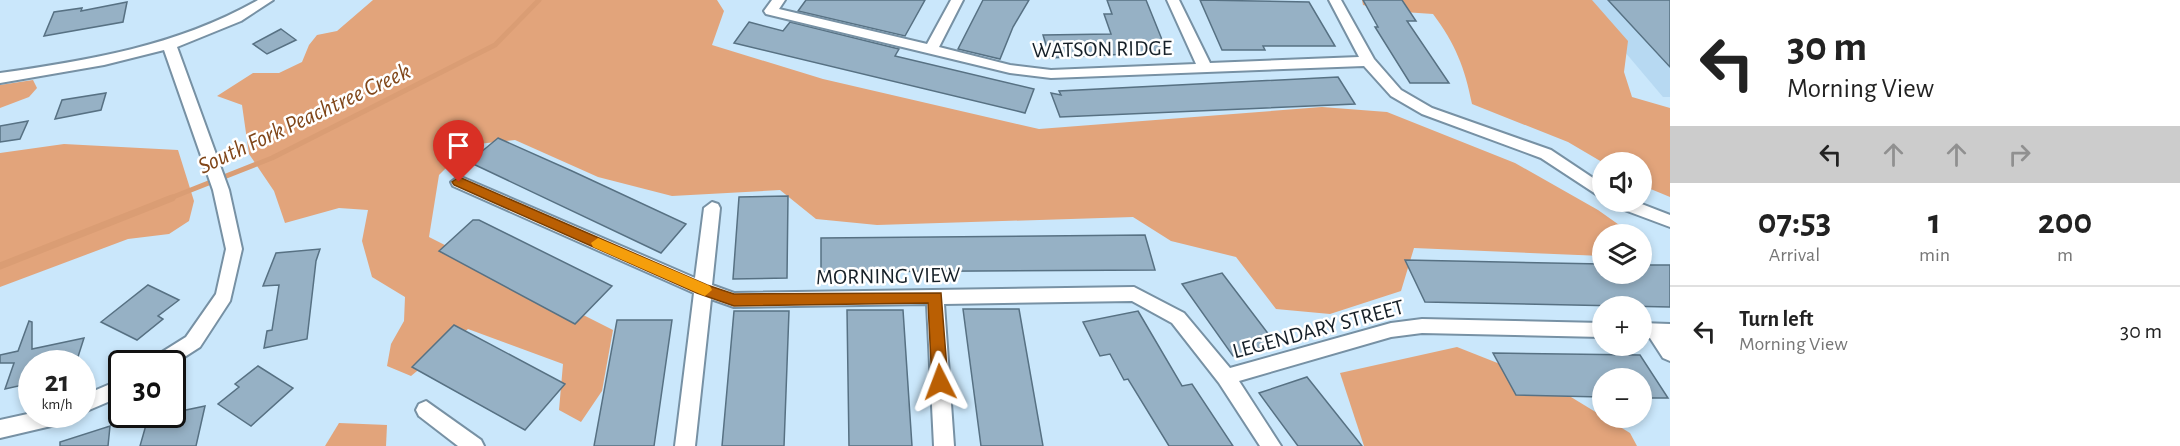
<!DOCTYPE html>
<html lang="en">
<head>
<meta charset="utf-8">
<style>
  body { margin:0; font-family:"Alegreya Sans",sans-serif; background:#f2f2f2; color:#222; height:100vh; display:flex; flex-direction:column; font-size:22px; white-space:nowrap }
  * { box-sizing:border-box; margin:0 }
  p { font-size:20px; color:#767676 }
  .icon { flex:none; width:33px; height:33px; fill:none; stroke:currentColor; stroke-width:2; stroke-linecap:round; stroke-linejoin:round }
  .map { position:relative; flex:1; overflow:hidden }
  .panel { display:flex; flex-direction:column; background:#fff; width:510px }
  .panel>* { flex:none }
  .guide { background:#fff; color:#222; overflow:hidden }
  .tools { position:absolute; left:1592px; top:152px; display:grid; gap:12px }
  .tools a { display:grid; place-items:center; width:60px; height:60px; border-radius:50%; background:#fff; box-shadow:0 3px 9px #0003; font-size:30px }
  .speed { position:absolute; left:18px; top:350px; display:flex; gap:12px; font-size:30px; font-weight:700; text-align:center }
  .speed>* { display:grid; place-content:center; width:78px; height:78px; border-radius:50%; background:#fff; box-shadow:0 3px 9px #0003; line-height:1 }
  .speed small { font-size:15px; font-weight:400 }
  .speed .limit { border:3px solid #111; border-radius:9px; background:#fff; color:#111 }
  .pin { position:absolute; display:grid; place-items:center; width:51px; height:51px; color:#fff; margin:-62px -26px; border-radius:50% 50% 50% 0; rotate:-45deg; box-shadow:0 0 6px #0007 }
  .pin .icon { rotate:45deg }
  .me { position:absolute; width:66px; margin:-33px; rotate:357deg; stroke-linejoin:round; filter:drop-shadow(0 0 4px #0008) }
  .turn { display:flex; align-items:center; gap:21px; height:126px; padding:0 18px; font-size:27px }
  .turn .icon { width:78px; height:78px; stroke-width:2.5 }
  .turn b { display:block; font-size:42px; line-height:51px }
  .lanes { display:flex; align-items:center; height:57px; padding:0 18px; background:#0003; justify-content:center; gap:30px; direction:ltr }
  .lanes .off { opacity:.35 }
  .eta { display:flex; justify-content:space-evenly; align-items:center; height:102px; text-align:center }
  .eta b { font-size:36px; font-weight:700; line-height:42px }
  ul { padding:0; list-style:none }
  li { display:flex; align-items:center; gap:18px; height:90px; padding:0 18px; border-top:2px solid #e0e0e0 }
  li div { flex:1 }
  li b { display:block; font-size:22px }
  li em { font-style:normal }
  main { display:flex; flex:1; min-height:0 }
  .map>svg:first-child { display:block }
</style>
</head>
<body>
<main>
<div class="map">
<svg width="1670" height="446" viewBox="0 0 1670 446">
  <rect width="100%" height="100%" fill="#cae7fb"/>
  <path fill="#b7d9f2" d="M 1581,0 L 1670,0 L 1670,97 L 1663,97 Z"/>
  <g fill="#e2a47b">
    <path d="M 373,0 L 717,0 L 724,11 L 712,45 L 823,79 L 1039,129 L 1322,107 L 1387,112 L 1515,163 L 1598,210 L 1632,234 L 1602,234 L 1602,256 L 1414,248 L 1401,291 L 1330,314 L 1276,309 L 1236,257 L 1171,241 L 1133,217 L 877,225 L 816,219 L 780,190 L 672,196 L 598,177 L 515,140 L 469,145 L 439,175 L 429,237 L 613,330 L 602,391 L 581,422 L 559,410 L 563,364 L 468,329 L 411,376 L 387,366 L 391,344 L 404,321 L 405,297 L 372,277 L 362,241 L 368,210 L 339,208 L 285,223 L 274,191 L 249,154 L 242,105 L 217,96 L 253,73 L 279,73 L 302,62 L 309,45 L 317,35 L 337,31 Z"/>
    <path d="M 1362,0 L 1592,0 L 1628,41 L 1624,72 L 1632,97 L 1670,108 L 1670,197 L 1641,185 L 1641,162 L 1602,162 L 1568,142 L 1472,104 C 1465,68 1455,43 1433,14 L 1389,11 L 1363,5 Z"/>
    <path d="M 33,80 L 37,88 L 29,97 L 0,108 L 0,85 Z"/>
    <path d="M 64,144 L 178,150 L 194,201 L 189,221 L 169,234 L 128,239 L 0,287 L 0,153 Z"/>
    <path d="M 1457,347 L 1548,383 L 1630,433 L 1637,446 L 1364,446 L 1340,373 Z"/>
    <path d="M 339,423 L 387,425 L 386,446 L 325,446 Z"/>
  </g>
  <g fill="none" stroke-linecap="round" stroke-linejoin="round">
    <path stroke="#da9d74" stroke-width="5" d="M 168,199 L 272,158 L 495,45 L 539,0"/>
    <path stroke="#da9d74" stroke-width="7" d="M 0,266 L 172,198"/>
  </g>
  <g fill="#96b1c5" stroke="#577183" stroke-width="1.5">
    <path d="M 806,0 L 925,0 L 905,36 L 798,11 Z"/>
    <path d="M 983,0 L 1029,0 L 1013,27 L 1000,59 L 958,49 Z"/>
    <path d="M 1107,0 L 1146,0 L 1167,52 L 1050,58 L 1043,35 L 1111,34 L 1104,14 L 1112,14 Z"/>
    <path d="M 1200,0 L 1309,2 L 1335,46 L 1263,46 L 1265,50 L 1222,50 Z"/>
    <path d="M 1363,0 L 1402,0 L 1416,21 L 1407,21 L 1449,83 L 1410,83 L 1375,27 L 1378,27 Z"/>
    <path d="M 1608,0 L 1670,0 L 1670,67 Z"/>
    <path d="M 127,2 L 123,22 L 44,36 L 54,12 L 82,8 L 81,11 Z"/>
    <path d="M 749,22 L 783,31 L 790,22 L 899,49 L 895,56 L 1034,89 L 1025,113 L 734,43 Z"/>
    <path d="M 281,29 L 296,40 L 267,54 L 253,44 Z"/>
    <path d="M 1338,77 L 1355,104 L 1060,117 L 1051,93 L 1061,95 L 1059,91 Z"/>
    <path d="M 106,93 L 101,110 L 55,119 L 62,100 Z"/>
    <path d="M 28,121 L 20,139 L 0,142 L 0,126 Z"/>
    <path d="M 498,138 L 572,171 L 686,224 L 661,253 L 469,162 Z"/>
    <path d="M 788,196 L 787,278 L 733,279 L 739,197 Z"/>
    <path d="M 473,220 L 479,220 L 612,286 L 575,324 L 439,251 Z"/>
    <path d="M 1145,235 L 1155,270 L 821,272 L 821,238 Z"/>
    <path d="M 320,249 L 316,261 L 307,339 L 264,348 L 267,331 L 272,330 L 279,285 L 263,286 L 276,253 Z"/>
    <path d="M 1405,260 L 1602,264 L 1602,273 L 1641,273 L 1641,265 L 1670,265 L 1670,307 L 1425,302 Z"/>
    <path d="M 1222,273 L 1276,344 L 1233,356 L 1182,284 Z"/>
    <path d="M 148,285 L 179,300 L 158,316 L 163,319 L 137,340 L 101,322 Z"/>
    <path d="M 963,309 L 1019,309 L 1043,446 L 981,446 Z"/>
    <path d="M 847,310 L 903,310 L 912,446 L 849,446 Z"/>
    <path d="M 734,311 L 789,311 L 784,446 L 722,446 Z"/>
    <path d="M 1138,311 L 1182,386 L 1192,384 L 1233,446 L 1169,446 L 1128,379 L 1124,380 L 1110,354 L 1100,356 L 1083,322 Z"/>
    <path d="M 617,320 L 672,320 L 654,446 L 594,446 Z"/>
    <path d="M 29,321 L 32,322 L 32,349 L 84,338 L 76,363 L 32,363 L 32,383 L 5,389 L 14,363 L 0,363 L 0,355 L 18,351 Z"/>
    <path d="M 454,325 L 565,384 L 525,430 L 412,367 Z"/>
    <path d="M 1493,353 L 1640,355 L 1668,398 L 1641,398 L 1641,378 L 1602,378 L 1602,397 L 1516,395 Z"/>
    <path d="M 258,366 L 293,388 L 251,426 L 218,404 L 239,387 L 235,384 Z"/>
    <path d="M 1307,377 L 1362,446 L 1298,446 L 1259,393 Z"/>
    <path d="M 205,406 L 196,446 L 140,446 L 148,418 Z"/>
    <path d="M 110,426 L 108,446 L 60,446 L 60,442 Z"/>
  </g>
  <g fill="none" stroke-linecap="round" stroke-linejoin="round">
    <defs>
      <g id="minor">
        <path d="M 258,0 L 273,0 L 241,21 L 177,47 L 229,190 L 242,249 L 230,301 L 200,347 L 172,365 L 172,363 L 152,363 L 154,357 L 186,337 L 216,294 L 226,249 L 213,190 L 164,50 L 104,65 L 0,83 L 0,73 C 90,60 177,46 258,0 Z"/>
        <path d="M 772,0 L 785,0 L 779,9 L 927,44 L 951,0 L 963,0 L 939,47 L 1010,65 L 1051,70 L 1196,64 L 1167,0 L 1179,0 L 1210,63 L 1359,57 L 1329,0 L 1341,0 L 1374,59 L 1401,90 L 1432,108 L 1551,150 L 1602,184 L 1602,198 L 1541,158 L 1422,114 L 1391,96 L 1364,66 L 1051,78 L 1010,73 L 766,14 L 764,11 Z"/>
        <path d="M 459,176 L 695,278 L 704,208 L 712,202 L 718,204 L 720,208 L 712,285 L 734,293 L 1134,287 L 1184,313 L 1230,368 L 1391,323 L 1422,319 L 1602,323 L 1602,337 L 1422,333 L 1391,337 L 1239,381 L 1281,446 L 1260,446 L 1219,383 L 1172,323 L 1132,301 L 944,304 L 954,446 L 934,446 L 927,304 L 734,307 L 711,299 L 695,446 L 675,446 L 694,293 L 453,186 L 451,182 Z"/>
        <path d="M 1609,201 L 1634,201 L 1670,215 L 1670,227 L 1611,205 Z"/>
        <path d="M 1641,323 L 1670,324 L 1670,361 L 1663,358 L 1650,338 L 1641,337 Z"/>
        <path d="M 122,379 L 122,396 L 82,413 L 82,396 Z"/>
        <path d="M 426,401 L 481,440 L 484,446 L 458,446 L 419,416 L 416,410 L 419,404 Z"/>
        <path d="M 32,413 L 32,414 L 74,414 L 71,420 L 64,423 L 0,438 L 0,420 Z"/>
      </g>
    </defs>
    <use href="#minor" stroke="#7791a4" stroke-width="4"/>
    <use href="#minor" fill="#fff" fill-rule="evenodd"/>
  </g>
  <path fill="#ba5f03" stroke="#793e02" stroke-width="1.5" d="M 459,177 L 707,285 L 734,294 L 941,293 L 948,382 L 946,387 L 935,387 L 932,382 L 928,303 L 734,306 L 697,293 L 454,185 L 452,182 Z"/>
  <path fill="#f59e0b" d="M 598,238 L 710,286 L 712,290 L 705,296 L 700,294 L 593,247 L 591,243 Z"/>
  <g text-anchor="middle" stroke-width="5" stroke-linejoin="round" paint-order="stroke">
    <g font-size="22" fill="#162028" stroke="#fff">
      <text transform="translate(1102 48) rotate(-1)" y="8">WATSON RIDGE</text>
      <text transform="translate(888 275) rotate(-1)" y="8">MORNING VIEW</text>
      <text transform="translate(1318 328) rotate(-15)" y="8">LEGENDARY STREET</text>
    </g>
    <g font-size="24" font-style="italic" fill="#804619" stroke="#fff">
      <text transform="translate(304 118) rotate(-25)" y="8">South Fork Peachtree Creek</text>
    </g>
  </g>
</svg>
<div class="tools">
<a><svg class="icon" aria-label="sound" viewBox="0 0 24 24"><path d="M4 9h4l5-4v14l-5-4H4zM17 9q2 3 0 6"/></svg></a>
<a><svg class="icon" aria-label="layers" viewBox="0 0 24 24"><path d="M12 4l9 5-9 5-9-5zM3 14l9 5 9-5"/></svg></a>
<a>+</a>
<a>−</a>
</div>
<div class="speed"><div>21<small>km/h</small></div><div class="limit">30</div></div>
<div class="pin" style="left:459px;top:182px;background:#d93025"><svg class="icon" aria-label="arrive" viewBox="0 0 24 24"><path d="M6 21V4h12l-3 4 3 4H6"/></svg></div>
<svg class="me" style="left:940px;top:382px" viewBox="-20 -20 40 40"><path d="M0-17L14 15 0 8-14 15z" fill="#ba5f03" stroke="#fff" stroke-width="4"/></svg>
</div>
<section class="panel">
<div class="guide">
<div class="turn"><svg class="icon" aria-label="left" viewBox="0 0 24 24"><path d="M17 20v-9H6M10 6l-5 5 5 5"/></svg><div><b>30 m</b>Morning View</div></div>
<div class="lanes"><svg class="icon" aria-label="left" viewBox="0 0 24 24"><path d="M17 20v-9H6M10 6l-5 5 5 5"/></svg><svg class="icon off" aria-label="ahead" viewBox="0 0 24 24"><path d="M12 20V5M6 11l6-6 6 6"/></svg><svg class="icon off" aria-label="ahead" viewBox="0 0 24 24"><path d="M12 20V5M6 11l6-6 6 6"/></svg><svg class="icon off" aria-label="right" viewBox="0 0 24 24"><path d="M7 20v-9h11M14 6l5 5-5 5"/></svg></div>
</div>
<div class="eta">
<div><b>07:53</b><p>Arrival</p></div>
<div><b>1</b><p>min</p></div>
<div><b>200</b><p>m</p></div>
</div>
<ul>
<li><svg class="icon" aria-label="left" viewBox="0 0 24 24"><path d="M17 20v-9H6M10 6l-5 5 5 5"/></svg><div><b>Turn left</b><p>Morning View</p></div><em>30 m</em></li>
</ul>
</section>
</main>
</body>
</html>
